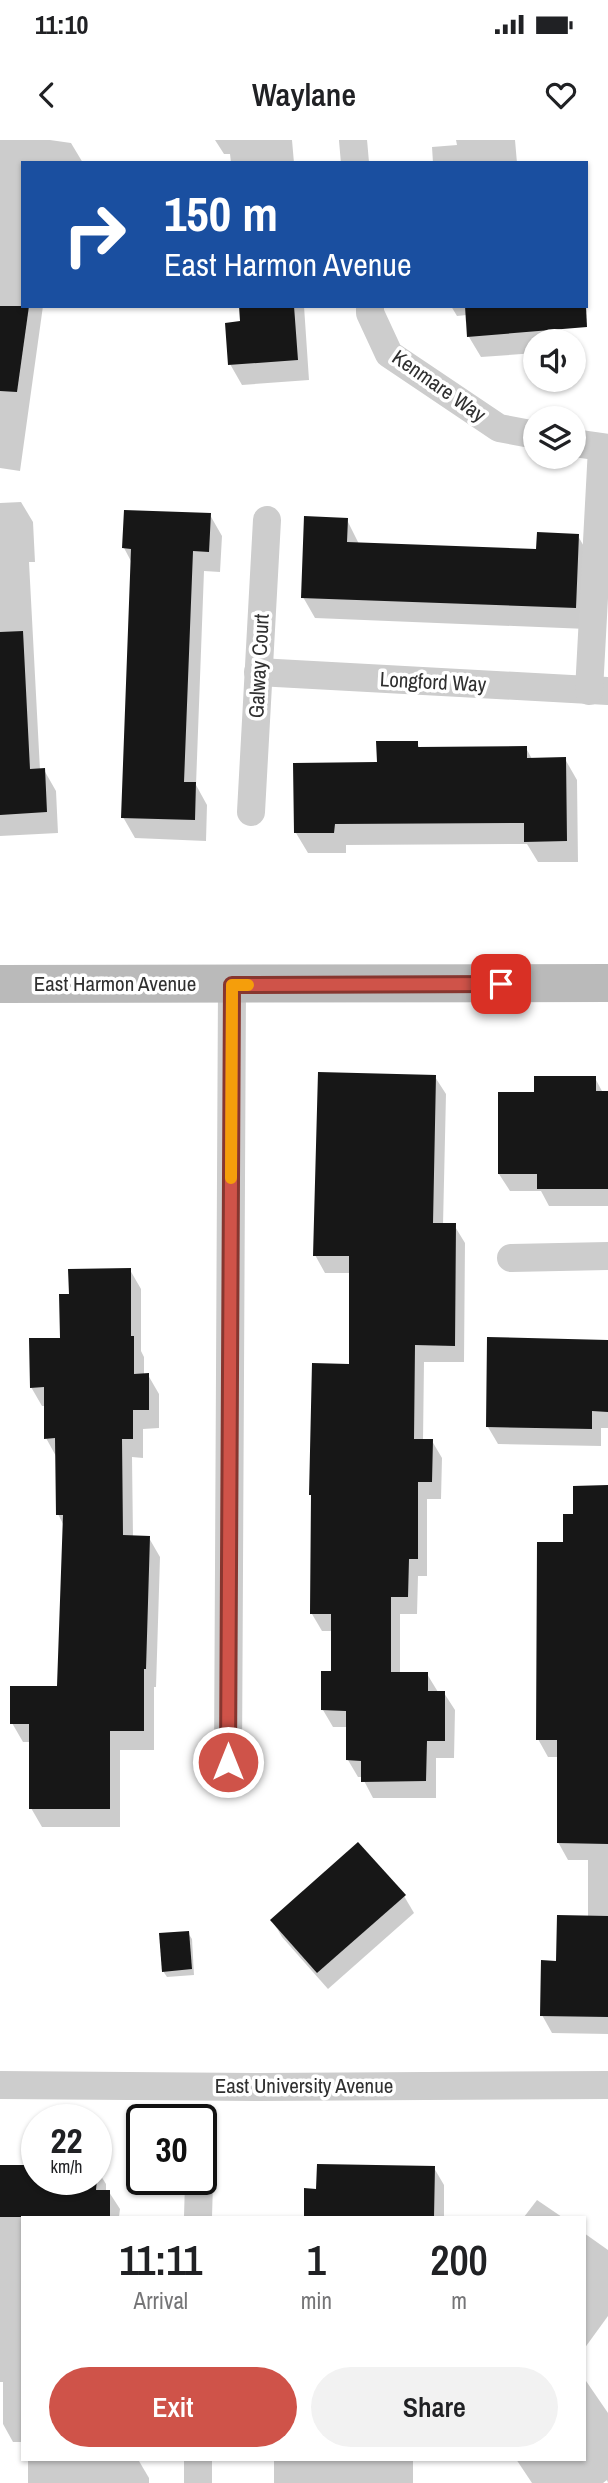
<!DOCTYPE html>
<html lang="en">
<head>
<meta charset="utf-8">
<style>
  body { margin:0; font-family:"Archivo Narrow",sans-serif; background:#f2f2f2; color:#202124; height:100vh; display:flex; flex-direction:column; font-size:26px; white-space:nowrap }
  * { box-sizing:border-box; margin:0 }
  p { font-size:23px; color:#757577 }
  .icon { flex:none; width:38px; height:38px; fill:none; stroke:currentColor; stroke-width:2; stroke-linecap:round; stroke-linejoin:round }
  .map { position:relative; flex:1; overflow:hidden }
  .drawer { position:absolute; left:21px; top:2076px; width:565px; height:245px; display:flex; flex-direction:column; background:#fff; border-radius:0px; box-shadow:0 2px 5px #0004 }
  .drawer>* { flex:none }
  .hud { position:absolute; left:21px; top:21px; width:567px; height:147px; border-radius:0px; box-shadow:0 2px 5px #0004; background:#1a4fa0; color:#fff; overflow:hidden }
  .controls { position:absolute; left:523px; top:189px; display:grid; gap:14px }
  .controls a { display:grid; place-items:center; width:63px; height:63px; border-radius:50%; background:#fff; box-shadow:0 2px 5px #0004; font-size:35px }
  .speed { position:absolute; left:21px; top:1964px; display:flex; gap:14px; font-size:35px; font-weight:700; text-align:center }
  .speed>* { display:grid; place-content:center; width:91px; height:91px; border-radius:50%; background:#fff; box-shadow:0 2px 5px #0004; line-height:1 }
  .speed small { font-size:18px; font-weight:400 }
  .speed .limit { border:4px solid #111; border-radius:10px; background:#fff; color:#111 }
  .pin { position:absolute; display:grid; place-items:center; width:60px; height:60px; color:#fff; margin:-30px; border-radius:14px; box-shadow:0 4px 10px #0006 }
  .me { position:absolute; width:77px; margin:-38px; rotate:0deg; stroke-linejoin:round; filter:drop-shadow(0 0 5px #0008) }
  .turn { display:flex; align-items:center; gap:24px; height:147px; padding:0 28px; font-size:32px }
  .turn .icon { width:91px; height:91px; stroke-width:2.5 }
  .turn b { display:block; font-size:49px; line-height:60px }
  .eta { display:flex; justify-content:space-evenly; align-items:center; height:119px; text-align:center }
  .eta b { font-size:42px; font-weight:600; line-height:49px }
  .action { display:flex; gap:14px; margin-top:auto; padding:14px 28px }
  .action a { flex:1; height:80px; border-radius:42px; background:#cf5349; color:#fff; font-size:28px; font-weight:600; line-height:80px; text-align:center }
  .action a+a { background:#f2f2f2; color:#202124 }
  .status { display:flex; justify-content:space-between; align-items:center; height:49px; padding:0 35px; background:#fff; direction:ltr }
  .status svg { height:19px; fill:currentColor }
  header { display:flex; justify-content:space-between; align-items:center; height:91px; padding:0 28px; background:#fff; font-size:32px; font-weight:600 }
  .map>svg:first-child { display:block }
</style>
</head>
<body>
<div class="status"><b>11:10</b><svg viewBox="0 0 49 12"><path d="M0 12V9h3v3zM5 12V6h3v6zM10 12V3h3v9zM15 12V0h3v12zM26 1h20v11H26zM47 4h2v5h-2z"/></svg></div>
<header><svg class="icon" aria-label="back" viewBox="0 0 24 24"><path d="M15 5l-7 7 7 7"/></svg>Waylane<svg class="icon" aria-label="heart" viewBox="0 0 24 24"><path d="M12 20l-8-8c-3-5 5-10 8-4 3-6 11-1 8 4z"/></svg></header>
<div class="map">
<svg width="608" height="2343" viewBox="0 0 608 2343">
  <rect width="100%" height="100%" fill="#fff"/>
  <g fill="#0003">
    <path d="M 0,0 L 50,0 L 71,3 L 83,23 L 23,23 L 23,166 L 43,166 L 20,331 L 0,328 Z"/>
    <path d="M 215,0 L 292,0 L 294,23 L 231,23 L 230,14 L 224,14 Z"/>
    <path d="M 456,0 L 515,0 L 517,23 L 433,23 L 432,7 L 457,5 Z"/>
    <path d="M 241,166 L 304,166 L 309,240 L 242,245 L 230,224 L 242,183 Z"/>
    <path d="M 451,166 L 544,166 L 549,201 L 536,201 L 536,213 L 481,217 L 469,197 L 467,175 L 457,176 Z"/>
    <path d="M 21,362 L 33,382 L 35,422 L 29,422 L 40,630 L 44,630 L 56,651 L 58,693 L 0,696 L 0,363 Z"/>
    <path d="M 210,375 L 222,396 L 220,432 L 204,431 L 196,645 L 207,665 L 206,701 L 135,698 L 123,677 L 132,423 L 124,408 Z"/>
    <path d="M 347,380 L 359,404 L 538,411 L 578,396 L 590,417 L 587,489 L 315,478 L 303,457 Z"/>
    <path d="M 417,603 L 420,609 L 526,608 L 532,619 L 565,619 L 577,640 L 578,722 L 538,722 L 527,704 L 346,705 L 346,713 L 308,713 L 296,693 L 378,624 Z"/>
    <path d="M 435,937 L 446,954 L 443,1085 L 454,1085 L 465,1103 L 464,1222 L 424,1222 L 423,1301 L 432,1301 L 442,1318 L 441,1359 L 427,1359 L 427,1436 L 418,1436 L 417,1474 L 400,1474 L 400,1534 L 427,1534 L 438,1552 L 444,1553 L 455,1570 L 454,1618 L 436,1618 L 436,1658 L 373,1658 L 362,1637 L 358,1637 L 348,1620 L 348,1587 L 333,1587 L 323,1570 L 332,1533 L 332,1491 L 322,1491 L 312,1474 L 351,1225 L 351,1133 L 325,1133 L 315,1115 Z"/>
    <path d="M 595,938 L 603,953 L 608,953 L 608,1066 L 549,1066 L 541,1051 L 510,1051 L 499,1034 L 536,953 Z"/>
    <path d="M 130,1130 L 141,1149 L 141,1211 L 144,1217 L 144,1235 L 148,1235 L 159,1254 L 159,1288 L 143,1289 L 143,1318 L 132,1317 L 133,1397 L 149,1398 L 160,1417 L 156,1547 L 154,1547 L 154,1610 L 120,1610 L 120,1687 L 42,1687 L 31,1668 L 31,1602 L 23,1602 L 12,1583 L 59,1548 L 64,1386 L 58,1374 L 57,1318 L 46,1298 L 46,1266 L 42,1266 L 31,1247 L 61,1200 L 71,1156 Z"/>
    <path d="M 608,1201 L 608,1288 L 601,1288 L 601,1306 L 498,1304 L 488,1287 Z"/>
    <path d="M 608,1347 L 608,1894 L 552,1893 L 542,1875 L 558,1823 L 588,1778 L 588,1720 L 568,1720 L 558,1702 L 558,1617 L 548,1617 L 538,1599 L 565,1404 L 575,1376 Z"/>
    <path d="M 404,1756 L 414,1773 L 328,1849 L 282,1797 L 272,1780 Z"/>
    <path d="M 188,1793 L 192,1799 L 194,1835 L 167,1837 L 163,1831 Z"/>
    <path d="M 0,2026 L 37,2039 L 96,2039 L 96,2028 L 106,2044 L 106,2052 L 109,2052 L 120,2069 L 119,2077 L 23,2077 L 23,2302 L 13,2302 L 3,2284 L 3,2242 L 0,2242 Z"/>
    <path d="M 434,2028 L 444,2045 L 444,2077 L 305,2077 L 306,2050 L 318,2050 Z"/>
    <path d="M 537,2060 L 562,2077 L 524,2077 Z"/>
    <path d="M 584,2093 L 608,2110 L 608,2176 L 584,2209 Z"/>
    <path d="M 584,2238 L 608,2273 L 608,2343 L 607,2340 L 603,2343 L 532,2343 L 516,2319 L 584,2319 Z"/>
    <path d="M 28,2319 L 135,2319 L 139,2321 L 149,2338 L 149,2343 L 28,2343 Z"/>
    <rect x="274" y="2319" width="139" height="24"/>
  </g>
  <g fill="#171717">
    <path d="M 0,166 L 29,166 L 17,252 L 0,251 Z"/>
    <path d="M 239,166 L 294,166 L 298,220 L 228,225 L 225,183 L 240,181 Z"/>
    <path d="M 465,166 L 586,166 L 587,187 L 467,197 Z"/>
    <path d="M 124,370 L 211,373 L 209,412 L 193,411 L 184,642 L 196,642 L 195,680 L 121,678 L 131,409 L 122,408 Z"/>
    <path d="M 304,376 L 348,378 L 347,402 L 536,409 L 537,392 L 579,394 L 576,468 L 301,458 Z"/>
    <path d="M 23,491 L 30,629 L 45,628 L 47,672 L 0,675 L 0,492 Z"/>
    <path d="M 376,601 L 418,601 L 418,607 L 527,606 L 527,618 L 566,617 L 567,701 L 524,702 L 524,683 L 335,684 L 334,693 L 294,693 L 293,623 L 377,622 Z"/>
    <path d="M 318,932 L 436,935 L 433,1083 L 456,1083 L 455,1206 L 415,1205 L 414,1299 L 433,1299 L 432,1342 L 418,1342 L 418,1419 L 409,1419 L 408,1457 L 391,1457 L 391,1532 L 428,1532 L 428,1551 L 445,1551 L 445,1601 L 427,1601 L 426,1641 L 361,1642 L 361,1621 L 346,1620 L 346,1571 L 321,1570 L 321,1531 L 331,1531 L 331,1474 L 310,1474 L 311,1355 L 309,1355 L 312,1223 L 349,1224 L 349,1116 L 313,1116 Z"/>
    <path d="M 534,936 L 596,936 L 596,951 L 608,951 L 608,1049 L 537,1049 L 537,1034 L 498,1034 L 498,952 L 534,952 Z"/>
    <path d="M 131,1128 L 131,1196 L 134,1196 L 134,1234 L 149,1233 L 149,1270 L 133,1270 L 133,1299 L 122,1299 L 123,1395 L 150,1396 L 146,1529 L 144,1529 L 144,1591 L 110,1591 L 110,1669 L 29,1669 L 29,1584 L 10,1584 L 10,1546 L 57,1546 L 63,1375 L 56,1375 L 55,1298 L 44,1299 L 44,1247 L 30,1248 L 29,1198 L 60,1198 L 59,1154 L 69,1154 L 68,1129 Z"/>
    <path d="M 487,1197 L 608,1200 L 608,1272 L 592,1271 L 592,1289 L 486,1287 Z"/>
    <path d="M 608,1345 L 608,1704 L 557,1703 L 557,1600 L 536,1600 L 537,1402 L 563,1402 L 563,1374 L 573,1374 L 573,1346 Z"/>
    <path d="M 358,1702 L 406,1755 L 317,1833 L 270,1780 Z"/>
    <path d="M 557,1775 L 608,1776 L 608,1877 L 540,1876 L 541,1820 L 556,1821 Z"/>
    <path d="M 189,1791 L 192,1829 L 162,1832 L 159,1793 Z"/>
    <path d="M 317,2024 L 435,2026 L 434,2077 L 304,2077 L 304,2048 L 316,2049 Z"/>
    <path d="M 0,2025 L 37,2025 L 37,2039 L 97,2039 L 96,2050 L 110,2050 L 110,2077 L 0,2077 Z"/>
  </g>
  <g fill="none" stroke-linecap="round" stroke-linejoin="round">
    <g stroke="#cdcdcd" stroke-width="28">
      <path d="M 353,0 L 355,23"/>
      <path d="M 370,166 L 370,173 L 389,214 L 499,288 L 536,295"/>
      <path d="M 574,303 L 608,308"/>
      <path d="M 258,532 L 608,551"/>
      <path d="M 589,551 L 602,308"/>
      <path d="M 251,672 L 267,380"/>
      <path d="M 511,1118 L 608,1116"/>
      <path d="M 228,1622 L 232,845"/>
      <path d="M 0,1945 L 256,1947 L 608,1945"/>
      <path d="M 198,2077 L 199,2042"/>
      <path d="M 198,2343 L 198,2319"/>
    </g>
    <path stroke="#bababa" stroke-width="38" d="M 0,844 L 608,843"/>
  </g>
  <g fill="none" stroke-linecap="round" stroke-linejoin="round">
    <defs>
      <path id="route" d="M 228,1622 L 232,845 L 501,844"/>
    </defs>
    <use href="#route" stroke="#87362f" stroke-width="18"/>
    <use href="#route" stroke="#cf5349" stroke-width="12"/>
    <path stroke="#f59e0b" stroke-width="12" d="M 231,1038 L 232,845 L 248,845"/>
  </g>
  <g text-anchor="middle" stroke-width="7" stroke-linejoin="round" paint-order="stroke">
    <g font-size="21" fill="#303030" stroke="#fff">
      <text transform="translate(439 246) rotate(35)" y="7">Kenmare Way</text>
      <text transform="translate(259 526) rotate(-87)" y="7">Galway Court</text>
      <text transform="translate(433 542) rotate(3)" y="7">Longford Way</text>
      <text x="115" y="851">East Harmon Avenue</text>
      <text x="304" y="1953">East University Avenue</text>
    </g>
  </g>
</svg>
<div class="controls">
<a><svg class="icon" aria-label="sound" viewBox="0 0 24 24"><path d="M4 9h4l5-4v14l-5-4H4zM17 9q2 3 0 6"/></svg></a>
<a><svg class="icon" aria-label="layers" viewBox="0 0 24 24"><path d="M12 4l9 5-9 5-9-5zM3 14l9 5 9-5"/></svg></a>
</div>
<div class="speed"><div>22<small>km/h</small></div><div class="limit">30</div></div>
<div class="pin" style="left:501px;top:844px;background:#d93025"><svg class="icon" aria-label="arrive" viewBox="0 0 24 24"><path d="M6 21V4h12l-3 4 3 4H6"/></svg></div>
<svg class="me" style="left:228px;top:1622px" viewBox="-20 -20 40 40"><circle r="17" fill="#cf5349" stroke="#fff" stroke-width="3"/><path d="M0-11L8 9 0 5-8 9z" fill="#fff"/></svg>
<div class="hud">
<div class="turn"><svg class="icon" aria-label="right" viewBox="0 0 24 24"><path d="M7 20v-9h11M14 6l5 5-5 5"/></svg><div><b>150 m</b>East Harmon Avenue</div></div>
</div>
<section class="drawer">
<div class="eta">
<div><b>11:11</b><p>Arrival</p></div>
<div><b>1</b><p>min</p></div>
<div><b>200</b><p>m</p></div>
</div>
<div class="action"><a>Exit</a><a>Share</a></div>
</section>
</div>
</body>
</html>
